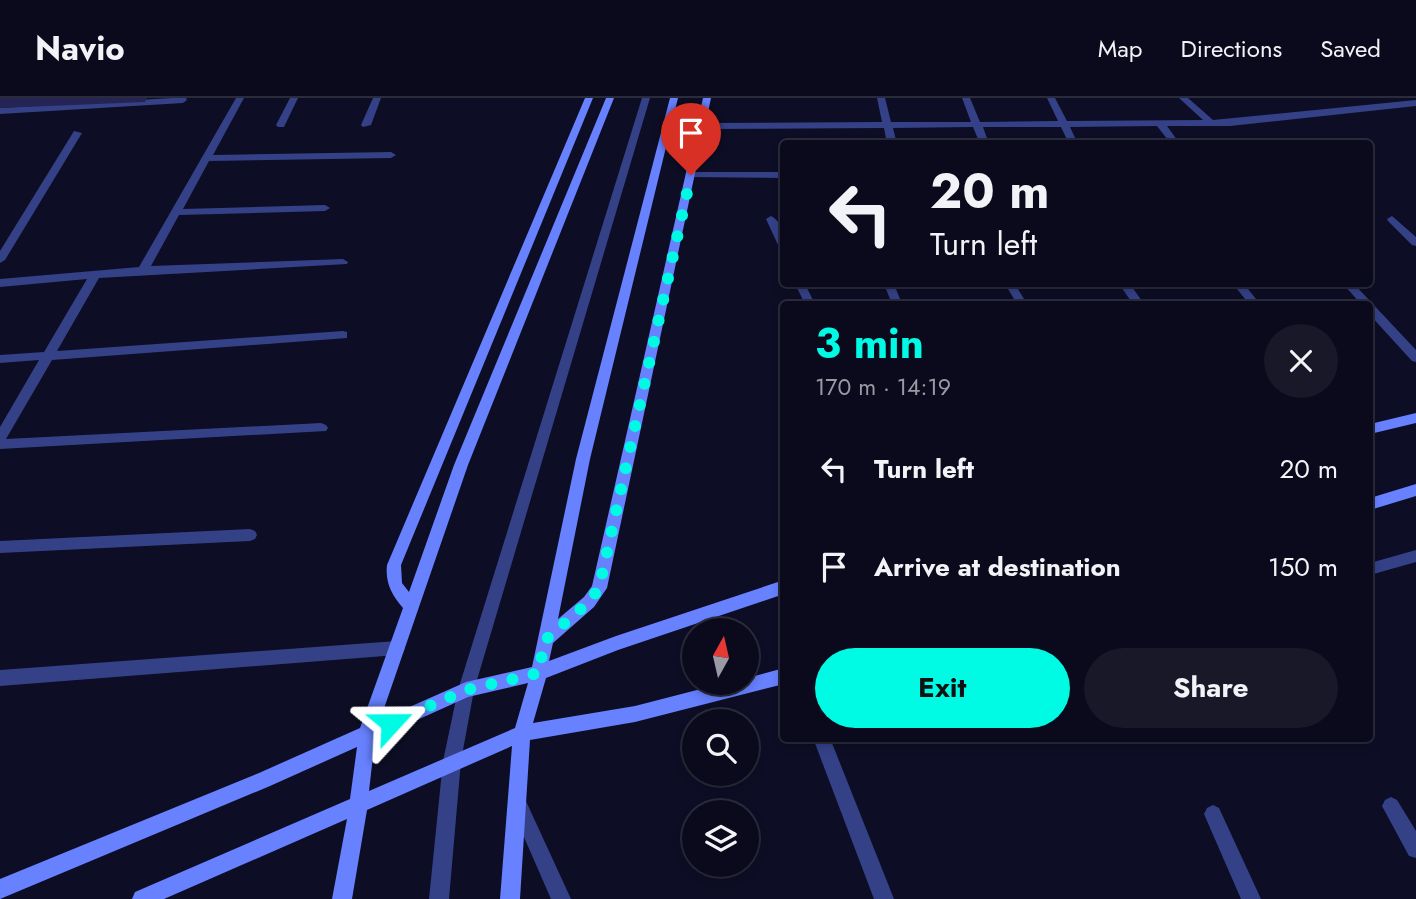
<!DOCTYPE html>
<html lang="en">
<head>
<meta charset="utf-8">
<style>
  body { margin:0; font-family:Jost,sans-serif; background:#181829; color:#f1f3f6; height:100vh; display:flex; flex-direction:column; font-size:26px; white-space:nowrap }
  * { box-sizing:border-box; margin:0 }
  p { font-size:23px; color:#999aa3 }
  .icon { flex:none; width:38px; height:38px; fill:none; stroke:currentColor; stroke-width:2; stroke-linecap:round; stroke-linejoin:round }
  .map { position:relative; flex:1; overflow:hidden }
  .details { position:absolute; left:780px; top:203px; width:593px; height:441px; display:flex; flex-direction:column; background:#0a0a1c; border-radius:7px; box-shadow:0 4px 10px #0003,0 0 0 2px #2a2b3b }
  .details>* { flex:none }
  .top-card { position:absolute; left:780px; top:42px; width:593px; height:147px; border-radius:7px; box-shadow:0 4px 10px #0003,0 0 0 2px #2a2b3b; background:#0a0a1c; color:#f1f3f6; overflow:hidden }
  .needle { width:46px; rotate:8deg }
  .buttons { position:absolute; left:682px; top:520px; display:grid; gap:14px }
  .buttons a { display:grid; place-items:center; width:77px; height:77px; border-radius:50%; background:#0a0a1c; box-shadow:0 4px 10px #0003,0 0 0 2px #2a2b3b; font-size:35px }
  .pin { position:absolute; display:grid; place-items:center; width:60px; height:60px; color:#fff; margin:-72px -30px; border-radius:50% 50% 50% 0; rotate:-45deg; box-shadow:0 0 7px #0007 }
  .pin .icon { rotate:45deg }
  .me { position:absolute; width:77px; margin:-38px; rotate:66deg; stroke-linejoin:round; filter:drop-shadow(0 0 5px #0008) }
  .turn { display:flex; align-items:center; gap:24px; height:147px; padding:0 35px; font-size:32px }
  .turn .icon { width:91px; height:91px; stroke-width:2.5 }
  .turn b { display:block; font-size:49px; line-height:60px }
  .round { display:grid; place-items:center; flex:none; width:74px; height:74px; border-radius:37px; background:#181829 }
  .headline { display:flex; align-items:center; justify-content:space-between; height:119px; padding:0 35px }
  h1 { font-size:42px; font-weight:700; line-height:52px; color:#00fbe4 }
  .button { display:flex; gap:14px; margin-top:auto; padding:14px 35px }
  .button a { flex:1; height:80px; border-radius:42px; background:#00fbe4; color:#111; font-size:28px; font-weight:700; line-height:80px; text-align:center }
  .button a+a { background:#181829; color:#f1f3f6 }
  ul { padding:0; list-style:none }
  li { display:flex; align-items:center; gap:21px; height:98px; padding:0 35px }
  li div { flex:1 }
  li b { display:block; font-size:26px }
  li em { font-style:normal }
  header { display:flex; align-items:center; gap:42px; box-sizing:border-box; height:98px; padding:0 35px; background:#0a0a1c; border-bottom:2px solid #2a2b3b }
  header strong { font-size:33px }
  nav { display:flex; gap:38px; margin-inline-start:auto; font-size:24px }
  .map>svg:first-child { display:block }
</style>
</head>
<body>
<header>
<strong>Navio</strong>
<nav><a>Map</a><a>Directions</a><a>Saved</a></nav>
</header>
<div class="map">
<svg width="1416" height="801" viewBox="0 0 1416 801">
  <rect width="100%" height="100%" fill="#0d0d25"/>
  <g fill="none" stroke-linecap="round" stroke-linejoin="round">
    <g fill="#344187" fill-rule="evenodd">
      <path d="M 642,0 L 650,0 L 474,592 L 461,663 L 449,801 L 429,801 L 443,663 L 458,592 Z"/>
      <path d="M 771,118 C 783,124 784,140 784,152 L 779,149 L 766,121 Z"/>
      <path d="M 795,186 L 805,186 L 815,206 L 805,206 Z"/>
      <path d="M 1416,452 L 1416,464 L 1370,477 L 1370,465 Z"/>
      <path d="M 813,640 L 830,640 L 894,801 L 874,801 Z"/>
    </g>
    <g fill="#344187" fill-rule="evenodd">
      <path d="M 172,0 L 186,0 L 187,2 L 183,5 L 0,16 L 0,10 Z"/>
      <path d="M 236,0 L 244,0 L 213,57 L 391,54 L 396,57 L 391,60 L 209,63 L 183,111 L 325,107 L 330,110 L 325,113 L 179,117 L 151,168 L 343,161 L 348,164 L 347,166 L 99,180 L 57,253 L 343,233 L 347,234 L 347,240 L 52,262 L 6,341 L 321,325 L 326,327 L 328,330 L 326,333 L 0,351 L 0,329 L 39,262 L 0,265 L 0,257 L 44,254 L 87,181 L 0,189 L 0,181 L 139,169 Z"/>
      <path d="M 290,0 L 298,0 L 284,29 L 278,29 L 276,27 Z"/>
      <path d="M 373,0 L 381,0 L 371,27 L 363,29 L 361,27 Z"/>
      <path d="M 877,0 L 885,0 L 891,24 L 971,24 L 962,0 L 970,0 L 980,24 L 1058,23 L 1047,0 L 1055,0 L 1067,23 L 1203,22 L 1179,0 L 1188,0 L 1213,22 L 1416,2 L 1416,8 L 1230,28 L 1167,28 L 1180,46 L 1171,46 L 1157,28 L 1070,29 L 1078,46 L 1069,46 L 1061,29 L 983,29 L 989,46 L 980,46 L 973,29 L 893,30 L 897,46 L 887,46 L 884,30 L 703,31 L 698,28 L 703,25 L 882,24 Z"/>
      <path d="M 74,33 L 82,35 L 5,162 L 0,165 L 0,153 Z"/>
      <path d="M 690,74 L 784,74 L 784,80 L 687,79 L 685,77 Z"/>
      <path d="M 1392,118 L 1416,139 L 1416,148 L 1412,147 L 1388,123 L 1387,121 Z"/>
      <path d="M 884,186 L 894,186 L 902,206 L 892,206 Z"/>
      <path d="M 1005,186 L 1015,186 L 1027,206 L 1017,206 Z"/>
      <path d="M 1119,186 L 1130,186 L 1144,206 L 1133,206 Z"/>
      <path d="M 1233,186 L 1244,186 L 1260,206 L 1249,206 Z"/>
      <path d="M 1343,186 L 1354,186 L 1416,252 L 1416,264 L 1412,263 L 1370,217 L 1370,206 L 1361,206 Z"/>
      <path d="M 250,431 L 255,433 L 257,437 L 255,441 L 250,443 L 0,455 L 0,443 Z"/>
      <path d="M 397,543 L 403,545 L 405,550 L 403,555 L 397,557 L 0,588 L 0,572 Z"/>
      <path d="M 519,698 L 525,701 L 571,801 L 551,801 L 510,707 L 513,701 Z"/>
      <path d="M 1391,699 L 1397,702 L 1416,733 L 1416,760 L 1409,758 L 1382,708 L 1385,702 Z"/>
      <path d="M 1213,707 L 1219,710 L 1261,801 L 1241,801 L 1204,716 L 1207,710 Z"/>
    </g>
    <g fill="#6781ff" fill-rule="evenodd">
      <path d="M 585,0 L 593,0 L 401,467 L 402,485 L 409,494 L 454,367 L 606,0 L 614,0 L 468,367 L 380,622 L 466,584 L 532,569 L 576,361 L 670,0 L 678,0 L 590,361 L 558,521 L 584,499 L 592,488 L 703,0 L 711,0 L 607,490 L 594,509 L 553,545 L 549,563 L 616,538 L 784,482 L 784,496 L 618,552 L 546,580 L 533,625 L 635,608 L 728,584 L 747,584 L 747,580 L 784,570 L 784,586 L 635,624 L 530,642 L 520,801 L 500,801 L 512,648 L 367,712 L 352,801 L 332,801 L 347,721 L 164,801 L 132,801 L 135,794 L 350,701 L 357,649 L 270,688 L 0,801 L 0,781 L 259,675 L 360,630 L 403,510 C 392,497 385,485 387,467 ZM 528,585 L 515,630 L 369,693 L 375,641 L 468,599 Z"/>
      <path d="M 1416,315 L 1416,325 L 1370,336 L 1370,326 Z"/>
      <path d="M 1416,386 L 1416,398 L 1370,412 L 1370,400 Z"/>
    </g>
  </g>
  <path fill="#252454" d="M 0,0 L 147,0 L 145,4 L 0,10 Z"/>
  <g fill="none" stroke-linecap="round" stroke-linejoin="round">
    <path stroke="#00fbe4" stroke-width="12" stroke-dasharray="0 21.6" d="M 391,625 L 466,592 L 539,575 L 544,543 L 589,504 L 599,490 L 691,77"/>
  </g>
</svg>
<div class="buttons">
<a><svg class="needle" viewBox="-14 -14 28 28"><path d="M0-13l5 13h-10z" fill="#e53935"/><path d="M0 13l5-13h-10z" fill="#999aa3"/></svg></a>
<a><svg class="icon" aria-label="search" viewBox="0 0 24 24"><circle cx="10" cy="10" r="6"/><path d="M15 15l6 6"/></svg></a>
<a><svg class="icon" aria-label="layers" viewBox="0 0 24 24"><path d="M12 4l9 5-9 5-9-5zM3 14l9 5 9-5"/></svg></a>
</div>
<div class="pin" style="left:691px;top:77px;background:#d93025"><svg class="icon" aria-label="arrive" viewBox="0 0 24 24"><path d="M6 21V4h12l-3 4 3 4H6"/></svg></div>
<svg class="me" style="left:391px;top:625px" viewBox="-20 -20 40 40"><path d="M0-17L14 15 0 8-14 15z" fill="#00fbe4" stroke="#fff" stroke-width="4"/></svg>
<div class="top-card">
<div class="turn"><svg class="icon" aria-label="left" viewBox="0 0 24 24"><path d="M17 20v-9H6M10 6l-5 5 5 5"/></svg><div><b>20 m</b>Turn left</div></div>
</div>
<section class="details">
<div class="headline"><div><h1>3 min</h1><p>170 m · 14:19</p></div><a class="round"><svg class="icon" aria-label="close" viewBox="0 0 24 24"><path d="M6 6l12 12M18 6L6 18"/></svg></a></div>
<ul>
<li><svg class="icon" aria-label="left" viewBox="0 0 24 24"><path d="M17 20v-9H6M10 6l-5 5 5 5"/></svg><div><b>Turn left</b></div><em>20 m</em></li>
<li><svg class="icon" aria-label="arrive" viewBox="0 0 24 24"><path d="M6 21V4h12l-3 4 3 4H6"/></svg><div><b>Arrive at destination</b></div><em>150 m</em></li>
</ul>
<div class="button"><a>Exit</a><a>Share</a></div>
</section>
</div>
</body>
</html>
